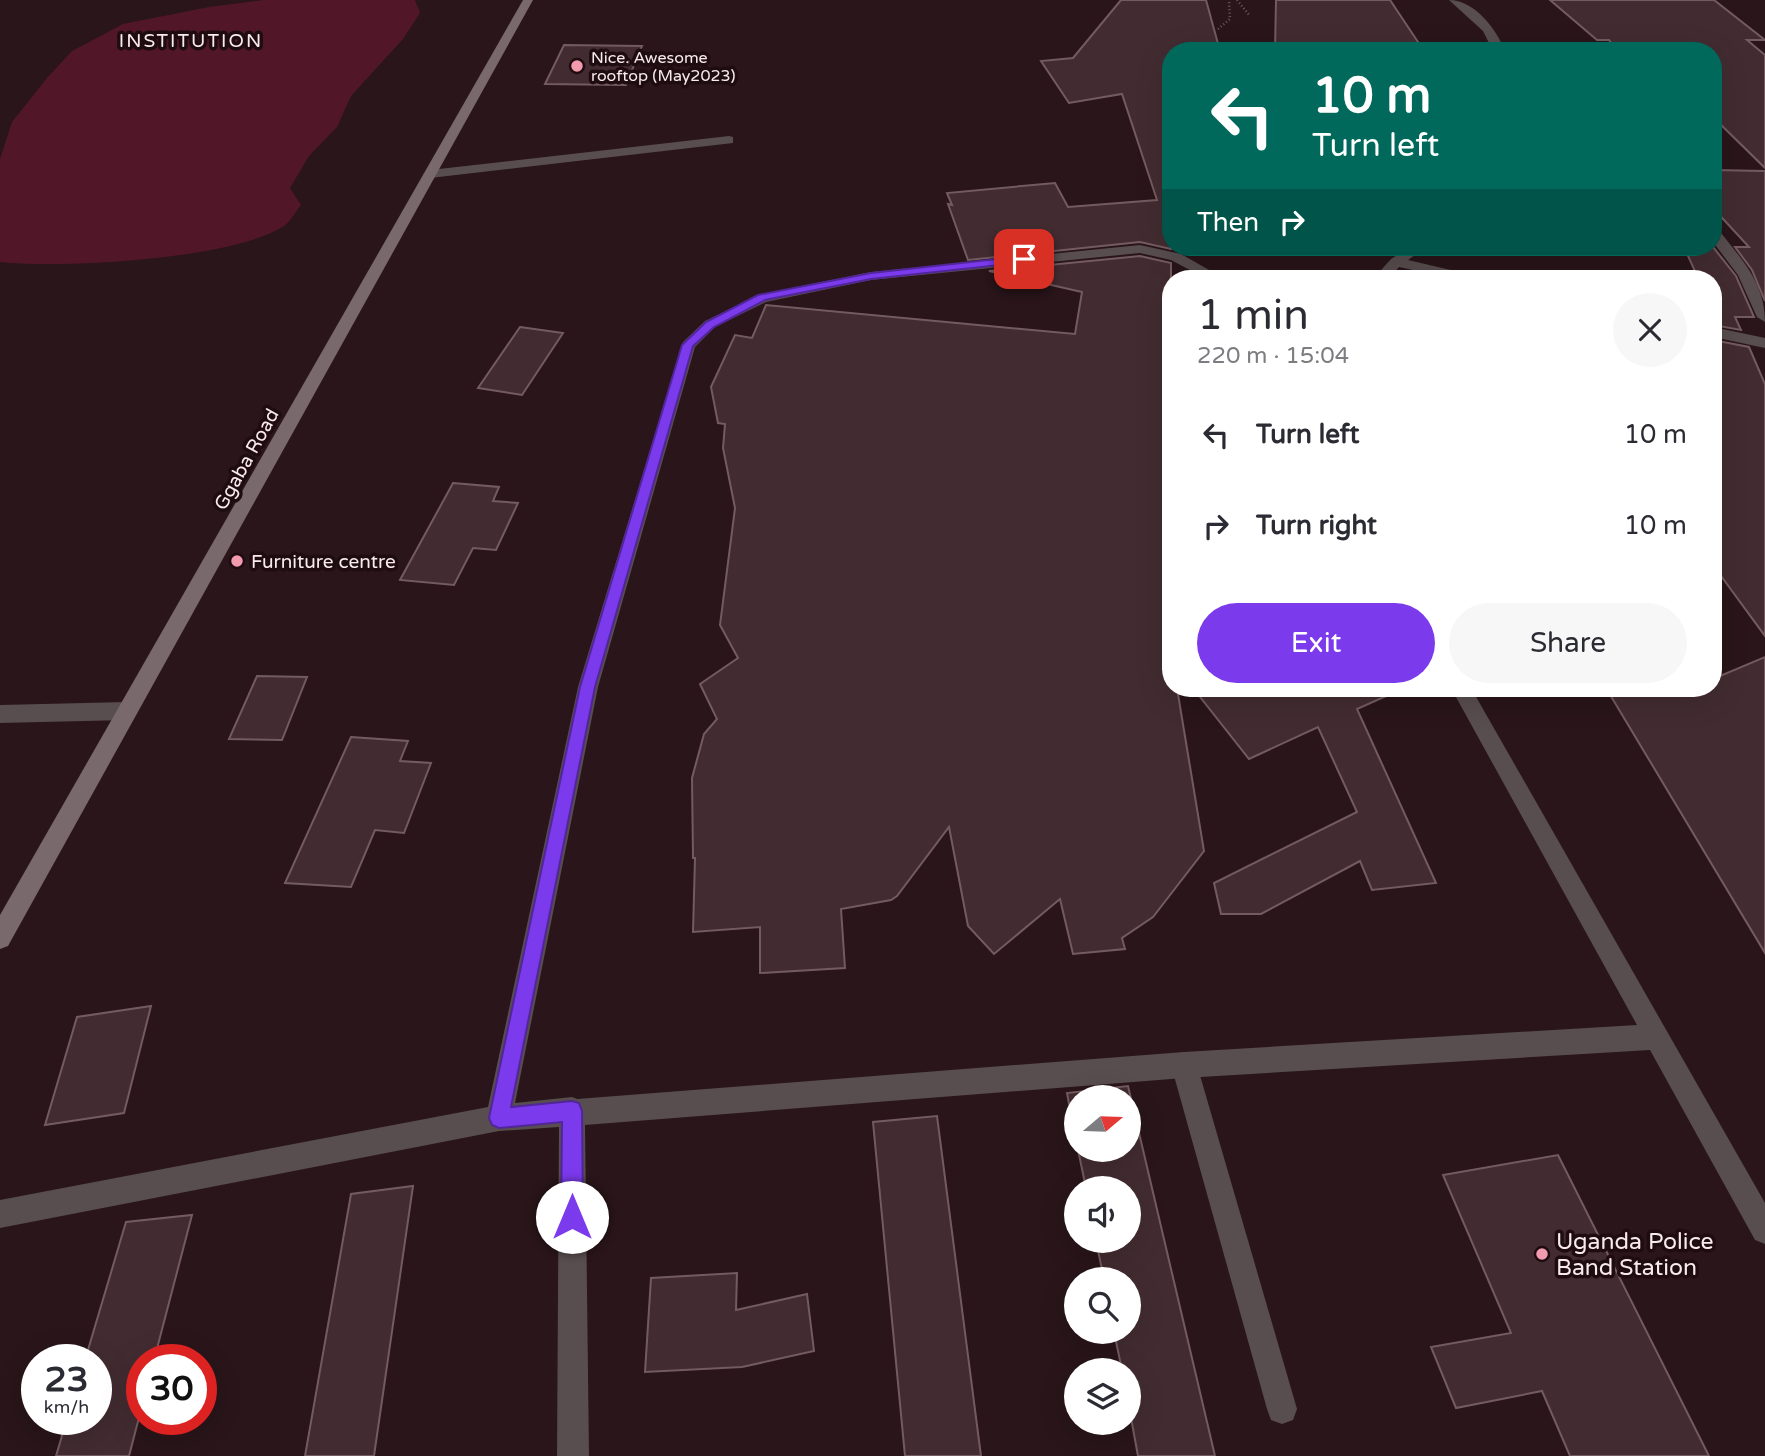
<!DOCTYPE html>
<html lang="en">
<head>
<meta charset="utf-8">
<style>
  body { margin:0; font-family:"Varela Round",sans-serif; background:#f7f7f7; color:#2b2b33; height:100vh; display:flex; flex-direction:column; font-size:26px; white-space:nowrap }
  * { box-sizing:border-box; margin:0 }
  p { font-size:23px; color:#7c7c81 }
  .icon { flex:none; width:38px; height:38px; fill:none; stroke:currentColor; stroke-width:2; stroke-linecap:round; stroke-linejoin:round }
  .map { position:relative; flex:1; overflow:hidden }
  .drawer { position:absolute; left:1162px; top:270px; width:560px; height:427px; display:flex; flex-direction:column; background:#fff; border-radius:28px; box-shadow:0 7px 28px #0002 }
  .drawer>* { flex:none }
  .guide { position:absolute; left:1162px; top:42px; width:560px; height:214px; border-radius:28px; box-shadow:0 7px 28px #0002; background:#00695c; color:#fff; overflow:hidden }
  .needle { width:46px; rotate:71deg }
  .controls { position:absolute; left:1064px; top:1085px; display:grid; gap:14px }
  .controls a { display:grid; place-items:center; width:77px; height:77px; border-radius:50%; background:#fff; box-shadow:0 7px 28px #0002; font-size:35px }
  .speed { position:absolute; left:21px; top:1344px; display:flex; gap:14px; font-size:35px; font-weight:700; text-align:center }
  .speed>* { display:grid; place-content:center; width:91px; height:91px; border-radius:50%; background:#fff; box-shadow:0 7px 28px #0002; line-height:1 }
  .speed small { font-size:18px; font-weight:400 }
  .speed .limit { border:10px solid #d22; background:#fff; color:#111 }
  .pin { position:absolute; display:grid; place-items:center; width:60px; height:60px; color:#fff; margin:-30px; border-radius:14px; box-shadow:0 4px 10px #0006 }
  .me { position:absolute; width:77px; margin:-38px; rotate:0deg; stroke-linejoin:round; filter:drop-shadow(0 0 5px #0008) }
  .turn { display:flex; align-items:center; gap:24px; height:147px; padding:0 35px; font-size:32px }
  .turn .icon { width:91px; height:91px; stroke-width:2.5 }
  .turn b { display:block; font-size:49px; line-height:60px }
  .then { display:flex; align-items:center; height:66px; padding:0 35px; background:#0003; gap:14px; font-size:26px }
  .round { display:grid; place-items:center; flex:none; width:74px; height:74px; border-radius:37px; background:#f7f7f7 }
  .summary { display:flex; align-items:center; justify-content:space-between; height:119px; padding:0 35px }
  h1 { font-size:42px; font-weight:600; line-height:52px }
  .cta { display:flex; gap:14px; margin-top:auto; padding:14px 35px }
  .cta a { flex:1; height:80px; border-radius:42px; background:#7c3aed; color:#fff; font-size:28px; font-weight:600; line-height:80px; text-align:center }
  .cta a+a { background:#f7f7f7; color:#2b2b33 }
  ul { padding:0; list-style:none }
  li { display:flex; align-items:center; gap:21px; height:91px; padding:0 35px }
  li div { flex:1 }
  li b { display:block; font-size:26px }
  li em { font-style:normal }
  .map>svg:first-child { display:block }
</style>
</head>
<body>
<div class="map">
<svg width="1765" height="1456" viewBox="0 0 1765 1456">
  <rect width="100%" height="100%" fill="#29151a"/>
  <path fill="#511729" d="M 263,0 L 415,0 L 420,13 L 403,39 L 351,96 L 337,127 L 309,156 L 290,188 L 301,205 C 296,211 291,221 284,226 C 234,259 61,269 0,262 L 0,159 L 12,122 L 47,78 L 72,51 L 123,24 L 209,7 Z"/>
  <g fill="#422c31" stroke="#745b60" stroke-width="2">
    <path d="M 1121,0 L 1206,0 L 1220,51 L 1171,51 L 1171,249 L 1140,242 L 968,260 L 948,204 L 952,205 L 947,193 L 1055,183 L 1068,207 L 1157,200 L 1122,94 L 1069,103 L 1041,61 L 1073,58 Z"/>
    <path d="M 1276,0 L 1390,0 L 1424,51 L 1275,51 Z"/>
    <path d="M 1550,0 L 1714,0 L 1765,40 L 1747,40 L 1765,55 L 1765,168 L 1713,117 L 1713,51 L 1617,51 L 1609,40 L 1597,40 Z"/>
    <path d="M 564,45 L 642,46 L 626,85 L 545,84 Z"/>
    <path d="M 1713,170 L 1765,171 L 1765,301 L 1752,270 L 1735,247 L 1749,247 L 1713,208 Z"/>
    <path d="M 1684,247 L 1713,247 L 1736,276 L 1754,317 L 1735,317 L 1741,330 L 1713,325 L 1713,278 L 1698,278 Z"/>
    <path d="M 1140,256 L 1171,263 L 1171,688 L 1177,688 L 1204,851 L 1153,917 L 1122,938 L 1125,949 L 1073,954 L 1060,899 L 994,954 L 968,926 L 949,827 L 897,896 L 891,900 L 841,909 L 845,968 L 760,973 L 760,927 L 693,932 L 695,858 L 693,858 L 692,778 L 704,734 L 717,719 L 700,684 L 738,658 L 720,625 L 735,508 L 723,448 L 725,424 L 718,423 L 711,387 L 735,335 L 752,338 L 766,305 L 1075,334 L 1082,292 L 989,271 Z"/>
    <path d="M 520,327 L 563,333 L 522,395 L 478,388 Z"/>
    <path d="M 1713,340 L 1749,347 L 1765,384 L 1765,636 L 1713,565 Z"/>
    <path d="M 453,483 L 499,487 L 493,501 L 518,503 L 496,550 L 473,548 L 454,585 L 400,580 Z"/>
    <path d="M 1765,657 L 1765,953 L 1606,688 L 1713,688 L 1713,679 Z"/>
    <path d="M 257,676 L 307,677 L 282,740 L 229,739 Z"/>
    <path d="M 1193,688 L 1404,688 L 1357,709 L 1436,883 L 1372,890 L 1360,861 L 1261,914 L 1221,914 L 1214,883 L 1357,812 L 1318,727 L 1249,759 Z"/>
    <path d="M 351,737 L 408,741 L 400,761 L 431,763 L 404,833 L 375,830 L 351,887 L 285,883 Z"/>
    <path d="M 151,1006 L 124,1113 L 45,1125 L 77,1017 Z"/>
    <path d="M 1128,1086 L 1215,1456 L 1138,1456 L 1129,1407 L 1129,1370 L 1122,1370 L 1114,1332 L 1129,1332 L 1129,1279 L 1104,1279 L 1096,1241 L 1129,1241 L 1129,1188 L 1086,1188 L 1078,1150 L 1129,1150 L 1129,1097 L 1076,1097 L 1076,1141 L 1067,1093 Z"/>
    <path d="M 937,1116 L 981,1456 L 905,1456 L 873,1122 Z"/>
    <path d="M 1558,1155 L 1709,1456 L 1570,1456 L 1542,1391 L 1456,1408 L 1431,1347 L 1511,1333 L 1443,1175 Z"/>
    <path d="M 413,1186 L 374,1456 L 305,1456 L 351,1194 Z"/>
    <path d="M 192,1215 L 154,1360 L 142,1360 L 142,1406 L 129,1456 L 56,1456 L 67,1419 L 96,1419 L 96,1360 L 85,1360 L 126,1222 Z"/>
    <path d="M 737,1273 L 736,1310 L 807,1294 L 814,1351 L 742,1367 L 645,1372 L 651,1278 Z"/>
  </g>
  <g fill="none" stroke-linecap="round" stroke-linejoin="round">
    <g stroke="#6d5b5f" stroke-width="2.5" stroke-dasharray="1 2.5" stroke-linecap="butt">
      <path d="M 1237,0 L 1250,16"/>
      <path d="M 1218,29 L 1230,19 L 1229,0"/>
    </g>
    <g fill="#584d4f" fill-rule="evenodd">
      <path d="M 729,136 L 733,137 L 733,143 L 430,178 L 423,174 L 430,170 Z"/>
      <path d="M 127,702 L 134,705 L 137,711 L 134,717 L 127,720 L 0,723 L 0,705 Z"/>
      <path d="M 1184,1052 L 1193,1056 L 1197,1065 L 1297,1409 L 1293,1420 L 1282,1424 L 1271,1420 L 1267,1409 L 1171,1065 L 1175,1056 Z"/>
    </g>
    <g fill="#584d4f" fill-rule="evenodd">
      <path d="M 1449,0 C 1474,0 1496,28 1505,51 L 1493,51 L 1483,31 Z"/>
      <path d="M 1713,228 L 1718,229 C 1741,259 1765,282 1765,322 L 1757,317 L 1738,275 L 1713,242 Z"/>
      <path d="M 1140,245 L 1181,254 L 1223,278 L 1205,278 L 1171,260 L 1140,253 L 871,280 L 766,302 L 715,327 L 695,347 L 598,687 L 515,1103 L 572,1097 L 577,1099 L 1184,1052 L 1637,1025 L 1451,688 L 1471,688 L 1765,1203 L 1765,1244 L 1755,1240 L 1650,1050 L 1184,1078 L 585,1125 L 589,1456 L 557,1456 L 559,1127 L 499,1131 L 0,1228 L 0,1200 L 488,1107 L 578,687 L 683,342 L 705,321 L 762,294 L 871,272 Z"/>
      <path d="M 1410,247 L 1426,247 L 1408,260 L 1472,275 L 1474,278 L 1449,278 L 1399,267 L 1389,278 L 1374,278 L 1391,259 Z"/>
      <path d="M 1713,327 L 1765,338 L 1765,348 L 1713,337 Z"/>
    </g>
    <path fill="#7a696c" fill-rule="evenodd" d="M 523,0 L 533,0 L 8,946 L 0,949 L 0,915 Z"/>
  </g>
  <path fill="#7c3aed" stroke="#51269a" stroke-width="2" d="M 1024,256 L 1028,257 L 1028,262 L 871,279 L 765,300 L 714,327 L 693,346 L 595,687 L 511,1107 L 572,1101 L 579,1103 L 582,1111 L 583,1217 L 580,1224 L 572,1227 L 565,1224 L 561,1217 L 562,1122 L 499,1128 L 492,1125 L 489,1118 L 580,687 L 682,345 L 706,322 L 758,295 L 871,273 Z"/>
  <g fill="#f29aae" stroke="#1f0c11" stroke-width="2.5">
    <circle cx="577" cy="66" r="7"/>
    <circle cx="237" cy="561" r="7"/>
    <circle cx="1542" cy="1254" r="7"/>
  </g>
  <g text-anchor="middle" stroke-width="7" stroke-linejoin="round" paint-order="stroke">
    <g font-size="16" fill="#f9eaec" stroke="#1f0c11" text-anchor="start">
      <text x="591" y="63">Nice. Awesome<tspan x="591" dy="18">rooftop (May2023)</tspan></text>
    </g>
    <g font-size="19" letter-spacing="2" fill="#f9eaec" stroke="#1f0c11">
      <text x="191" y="47">INSTITUTION</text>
    </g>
    <g font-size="19" fill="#f9eaec" stroke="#1f0c11">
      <text transform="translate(246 459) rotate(-61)" y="7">Ggaba Road</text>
    </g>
    <g font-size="19" fill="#f9eaec" stroke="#1f0c11" text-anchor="start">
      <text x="251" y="568">Furniture centre</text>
    </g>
    <g font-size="23" fill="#f9eaec" stroke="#1f0c11" text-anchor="start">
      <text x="1556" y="1249">Uganda Police<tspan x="1556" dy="26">Band Station</tspan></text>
    </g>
  </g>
</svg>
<div class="controls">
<a><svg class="needle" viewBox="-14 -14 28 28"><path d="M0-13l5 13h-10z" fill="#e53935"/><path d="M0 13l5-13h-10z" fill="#7c7c81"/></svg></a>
<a><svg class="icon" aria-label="sound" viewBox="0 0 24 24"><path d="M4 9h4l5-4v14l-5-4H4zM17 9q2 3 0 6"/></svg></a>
<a><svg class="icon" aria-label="search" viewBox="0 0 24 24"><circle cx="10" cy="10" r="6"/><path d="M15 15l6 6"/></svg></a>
<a><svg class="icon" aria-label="layers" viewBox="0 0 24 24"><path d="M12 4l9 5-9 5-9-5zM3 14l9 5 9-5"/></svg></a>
</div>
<div class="speed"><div>23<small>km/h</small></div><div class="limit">30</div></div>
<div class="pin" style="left:1024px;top:259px;background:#d93025"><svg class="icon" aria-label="arrive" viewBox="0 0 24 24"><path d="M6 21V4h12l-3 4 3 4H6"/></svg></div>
<svg class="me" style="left:572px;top:1217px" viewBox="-20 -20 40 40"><circle r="19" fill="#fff"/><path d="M0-13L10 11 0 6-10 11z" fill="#7c3aed"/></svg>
<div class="guide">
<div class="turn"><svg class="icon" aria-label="left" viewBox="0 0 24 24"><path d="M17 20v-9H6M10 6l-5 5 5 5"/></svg><div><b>10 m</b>Turn left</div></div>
<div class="then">Then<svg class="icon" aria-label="right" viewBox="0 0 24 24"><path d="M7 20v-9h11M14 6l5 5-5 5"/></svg></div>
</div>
<section class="drawer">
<div class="summary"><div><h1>1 min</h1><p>220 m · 15:04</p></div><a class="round"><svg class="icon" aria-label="close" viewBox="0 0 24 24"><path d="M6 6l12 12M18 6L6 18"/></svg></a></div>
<ul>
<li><svg class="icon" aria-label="left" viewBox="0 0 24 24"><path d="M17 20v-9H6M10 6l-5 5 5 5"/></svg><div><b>Turn left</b></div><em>10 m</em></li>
<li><svg class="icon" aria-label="right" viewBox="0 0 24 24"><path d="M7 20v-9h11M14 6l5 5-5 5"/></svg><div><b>Turn right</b></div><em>10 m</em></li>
</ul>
<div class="cta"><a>Exit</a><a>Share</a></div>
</section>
</div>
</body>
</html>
